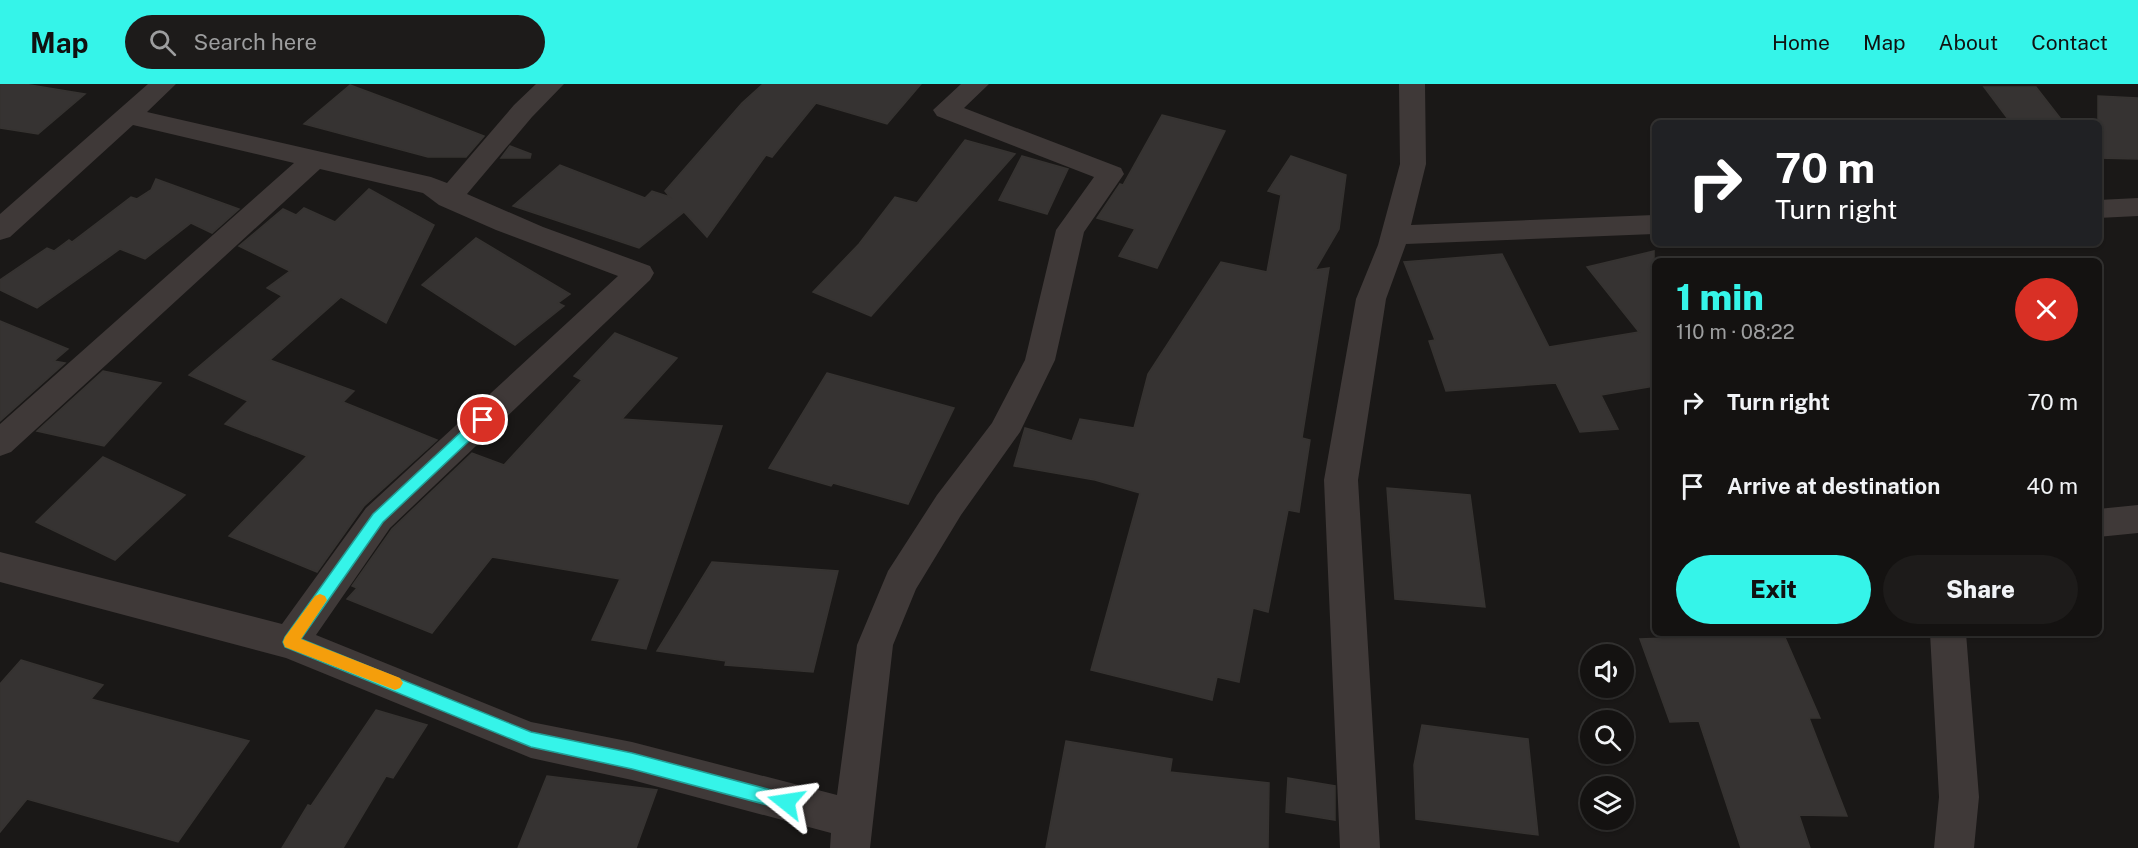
<!DOCTYPE html>
<html lang="en">
<head>
<meta charset="utf-8">
<style>
  body { margin:0; font-family:"Public Sans",sans-serif; background:#1d1b1a; color:#f1f3f6; height:100vh; display:flex; flex-direction:column; font-size:22px; white-space:nowrap }
  * { box-sizing:border-box; margin:0 }
  p { font-size:20px; color:#9d9e9f }
  .icon { flex:none; width:33px; height:33px; fill:none; stroke:currentColor; stroke-width:2; stroke-linecap:round; stroke-linejoin:round }
  .map { position:relative; flex:1; overflow:hidden }
  .details { position:absolute; left:1652px; top:174px; width:450px; height:378px; display:flex; flex-direction:column; background:#141211; border-radius:9px; box-shadow:0 2px 4px #0004,0 0 0 2px #333231 }
  .details>* { flex:none }
  .hud { position:absolute; left:1652px; top:36px; width:450px; height:126px; border-radius:9px; box-shadow:0 2px 4px #0004,0 0 0 2px #333231; background:#202124; color:#fff; overflow:hidden }
  .buttons { position:absolute; left:1580px; top:560px; display:grid; gap:12px }
  .buttons a { display:grid; place-items:center; width:54px; height:54px; border-radius:50%; background:#141211; box-shadow:0 2px 4px #0004,0 0 0 2px #333231; font-size:30px }
  .pin { position:absolute; display:grid; place-items:center; width:51px; height:51px; color:#fff; margin:-26px; border:3px solid #fff; border-radius:50%; box-shadow:0 2px 6px #0007 }
  .me { position:absolute; width:66px; margin:-33px; rotate:285deg; stroke-linejoin:round; filter:drop-shadow(0 0 4px #0008) }
  .turn { display:flex; align-items:center; gap:21px; height:126px; padding:0 24px; font-size:27px }
  .turn .icon { width:78px; height:78px; stroke-width:2.5 }
  .turn b { display:block; font-size:42px; line-height:51px }
  .round { display:grid; place-items:center; flex:none; width:63px; height:63px; border-radius:32px; background:#1d1b1a }
  .headline { display:flex; align-items:center; justify-content:space-between; height:102px; padding:0 24px }
  h1 { font-size:36px; font-weight:800; line-height:45px; color:#35f4e9 }
  .primary-button { display:flex; gap:12px; margin-top:auto; padding:12px 24px }
  .primary-button a { flex:1; height:69px; border-radius:36px; background:#35f4e9; color:#111; font-size:24px; font-weight:800; line-height:69px; text-align:center }
  .primary-button a+a { background:#1d1b1a; color:#f1f3f6 }
  ul { padding:0; list-style:none }
  li { display:flex; align-items:center; gap:18px; height:84px; padding:0 24px }
  li div { flex:1 }
  li b { display:block; font-size:22px }
  li em { font-style:normal }
  header { display:flex; align-items:center; gap:36px; box-sizing:border-box; height:84px; padding:0 30px; background:#35f4e9; color:#111 }
  header strong { font-size:28px }
  nav { display:flex; gap:33px; margin-inline-start:auto; font-size:21px }
  .search { width:420px; height:54px; background:#1d1b1a; display:flex; align-items:center; gap:15px; box-sizing:border-box; padding:0 21px; border-radius:33px; color:#9d9e9f; font-size:22px }
  .map>svg:first-child { display:block }
</style>
</head>
<body>
<header>
<strong>Map</strong>
<div class="search"><svg class="icon" aria-label="search" viewBox="0 0 24 24"><circle cx="10" cy="10" r="6"/><path d="M15 15l6 6"/></svg>Search here</div>
<nav><a>Home</a><a>Map</a><a>About</a><a>Contact</a></nav>
</header>
<div class="map">
<svg width="2138" height="764" viewBox="0 0 2138 764">
  <rect width="100%" height="100%" fill="#1a1817"/>
  <g fill="#363332" stroke="#363331" stroke-width="1.5">
    <path d="M 0,0 L 24,0 L 85,10 L 38,50 L 0,44 Z"/>
    <path d="M 763,0 L 921,0 L 887,40 L 816,19 L 772,73 L 766,71 L 707,153 L 684,128 L 639,164 L 513,122 L 560,81 L 645,114 L 652,107 L 670,113 L 665,107 L 742,19 Z"/>
    <path d="M 350,1 L 409,23 L 484,52 L 466,73 L 428,73 L 304,40 Z"/>
    <path d="M 1984,3 L 2036,3 L 2064,39 L 2011,39 Z"/>
    <path d="M 2098,12 L 2138,14 L 2138,75 L 2098,74 Z"/>
    <path d="M 1162,31 L 1225,47 L 1157,184 L 1119,172 L 1135,145 L 1097,134 L 1120,100 L 1123,101 Z"/>
    <path d="M 965,56 L 1015,70 L 871,232 L 813,208 L 859,160 L 895,113 L 917,119 Z"/>
    <path d="M 510,62 L 531,70 L 530,74 L 501,74 Z"/>
    <path d="M 1022,72 L 1068,85 L 1047,130 L 999,116 Z"/>
    <path d="M 1291,72 L 1346,91 L 1339,145 L 1315,186 L 1329,184 L 1302,354 L 1310,356 L 1299,428 L 1288,426 L 1268,528 L 1253,524 L 1239,598 L 1217,593 L 1212,616 L 1091,586 L 1140,409 L 1095,396 L 1014,382 L 1025,344 L 1072,357 L 1080,335 L 1134,344 L 1148,290 L 1221,178 L 1267,188 L 1281,111 L 1268,107 Z"/>
    <path d="M 156,95 L 239,125 L 212,149 L 191,139 L 145,175 L 120,165 L 37,224 L 0,206 L 0,196 L 47,164 L 54,167 L 69,156 L 72,158 L 131,113 L 137,115 L 151,106 Z"/>
    <path d="M 369,105 L 434,141 L 386,239 L 341,213 L 270,276 L 354,307 L 343,318 L 437,356 L 364,422 L 317,488 L 229,452 L 307,372 L 225,340 L 248,317 L 189,291 L 282,212 L 267,204 L 290,187 L 239,162 L 283,125 L 296,131 L 304,124 L 335,138 Z"/>
    <path d="M 476,154 L 570,210 L 558,219 L 564,222 L 515,261 L 422,201 Z"/>
    <path d="M 1654,167 L 1654,302 L 1601,311 L 1618,345 L 1580,348 L 1556,299 L 1446,307 L 1429,257 L 1435,256 L 1404,178 L 1502,170 L 1549,263 L 1639,248 L 1587,183 Z"/>
    <path d="M 0,237 L 68,265 L 54,277 L 65,279 L 0,337 Z"/>
    <path d="M 615,249 L 677,274 L 622,335 L 722,342 L 646,565 L 592,556 L 620,495 L 492,473 L 432,549 L 347,515 L 357,504 L 352,502 L 392,445 L 472,369 L 504,381 L 582,296 L 574,292 Z"/>
    <path d="M 103,287 L 161,299 L 104,362 L 37,347 Z"/>
    <path d="M 827,289 L 954,324 L 908,420 L 833,399 L 831,402 L 769,384 Z"/>
    <path d="M 103,373 L 185,411 L 115,476 L 36,438 Z"/>
    <path d="M 1387,404 L 1470,411 L 1485,523 L 1395,515 Z"/>
    <path d="M 712,478 L 838,487 L 813,588 L 725,581 L 726,577 L 657,567 Z"/>
    <path d="M 1691,549 L 1783,549 L 1820,634 L 1809,634 L 1847,732 L 1799,731 L 1810,764 L 1741,764 L 1699,637 L 1670,638 L 1640,555 L 1693,553 Z"/>
    <path d="M 21,576 L 103,601 L 91,615 L 249,657 L 178,758 L 27,715 L 0,748 L 0,600 Z"/>
    <path d="M 376,626 L 427,641 L 393,694 L 386,692 L 343,764 L 282,764 L 308,721 L 311,722 Z"/>
    <path d="M 1422,641 L 1528,655 L 1538,751 L 1416,735 L 1414,681 Z"/>
    <path d="M 1066,657 L 1172,675 L 1170,688 L 1269,699 L 1268,764 L 1046,764 Z"/>
    <path d="M 547,692 L 657,706 L 636,764 L 518,764 Z"/>
    <path d="M 1288,694 L 1335,702 L 1335,736 L 1286,728 Z"/>
  </g>
  <g fill="none" stroke-linecap="round" stroke-linejoin="round">
    <g fill="#3f3938" fill-rule="evenodd">
      <path d="M 148,0 L 176,0 L 147,28 L 431,93 L 447,99 L 514,21 L 536,0 L 564,0 L 532,33 L 467,110 L 543,143 L 650,182 L 654,189 L 650,196 L 390,444 L 316,551 L 531,638 L 632,658 L 837,711 L 857,561 L 888,487 L 937,411 L 992,339 L 1025,276 L 1056,146 L 1094,93 L 937,32 L 933,26 L 961,0 L 989,0 L 964,24 L 1121,84 L 1124,90 L 1084,148 L 1055,276 L 1020,348 L 961,431 L 916,505 L 893,561 L 870,764 L 830,764 L 831,749 L 632,696 L 531,674 L 286,574 L 0,498 L 0,468 L 282,540 L 366,424 L 618,192 L 496,146 L 439,121 L 423,109 L 320,85 L 11,368 L 0,372 L 0,340 L 294,79 L 133,41 L 10,153 L 0,156 L 0,130 Z"/>
      <path d="M 1399,0 L 1425,0 L 1426,80 L 1411,141 L 1654,131 L 1654,150 L 1406,160 L 1386,215 L 1358,396 L 1380,764 L 1340,764 L 1324,396 L 1356,215 L 1378,161 L 1400,80 Z"/>
      <path d="M 2138,114 L 2138,132 L 2098,134 L 2098,116 Z"/>
      <path d="M 2138,421 L 2138,449 L 2098,453 L 2098,425 Z"/>
      <path d="M 1930,549 L 1966,549 L 1979,713 L 1974,764 L 1934,764 L 1939,713 Z"/>
    </g>
  </g>
  <path fill="#35f4e9" stroke="#229f97" stroke-width="1.5" d="M 483,331 L 487,332 L 489,336 L 487,340 L 383,438 L 301,555 L 531,648 L 632,669 L 786,710 L 792,712 L 794,718 L 792,724 L 786,726 L 632,685 L 531,663 L 285,563 L 283,558 L 285,553 L 373,430 L 478,332 Z"/>
  <path fill="#f59e0b" d="M 320,510 L 325,512 L 327,516 L 301,555 L 400,594 L 403,599 L 400,604 L 395,606 L 285,563 L 283,558 L 285,553 L 315,512 Z"/>
</svg>
<div class="buttons">
<a><svg class="icon" aria-label="sound" viewBox="0 0 24 24"><path d="M4 9h4l5-4v14l-5-4H4zM17 9q2 3 0 6"/></svg></a>
<a><svg class="icon" aria-label="search" viewBox="0 0 24 24"><circle cx="10" cy="10" r="6"/><path d="M15 15l6 6"/></svg></a>
<a><svg class="icon" aria-label="layers" viewBox="0 0 24 24"><path d="M12 4l9 5-9 5-9-5zM3 14l9 5 9-5"/></svg></a>
</div>
<div class="pin" style="left:483px;top:336px;background:#d93025"><svg class="icon" aria-label="arrive" viewBox="0 0 24 24"><path d="M6 21V4h12l-3 4 3 4H6"/></svg></div>
<svg class="me" style="left:786px;top:718px" viewBox="-20 -20 40 40"><path d="M0-17L14 15 0 8-14 15z" fill="#35f4e9" stroke="#fff" stroke-width="4"/></svg>
<div class="hud">
<div class="turn"><svg class="icon" aria-label="right" viewBox="0 0 24 24"><path d="M7 20v-9h11M14 6l5 5-5 5"/></svg><div><b>70 m</b>Turn right</div></div>
</div>
<section class="details">
<div class="headline"><div><h1>1 min</h1><p>110 m · 08:22</p></div><a class="round" style="background:#d93025;color:#fff"><svg class="icon" aria-label="close" viewBox="0 0 24 24"><path d="M6 6l12 12M18 6L6 18"/></svg></a></div>
<ul>
<li><svg class="icon" aria-label="right" viewBox="0 0 24 24"><path d="M7 20v-9h11M14 6l5 5-5 5"/></svg><div><b>Turn right</b></div><em>70 m</em></li>
<li><svg class="icon" aria-label="arrive" viewBox="0 0 24 24"><path d="M6 21V4h12l-3 4 3 4H6"/></svg><div><b>Arrive at destination</b></div><em>40 m</em></li>
</ul>
<div class="primary-button"><a>Exit</a><a>Share</a></div>
</section>
</div>
</body>
</html>
